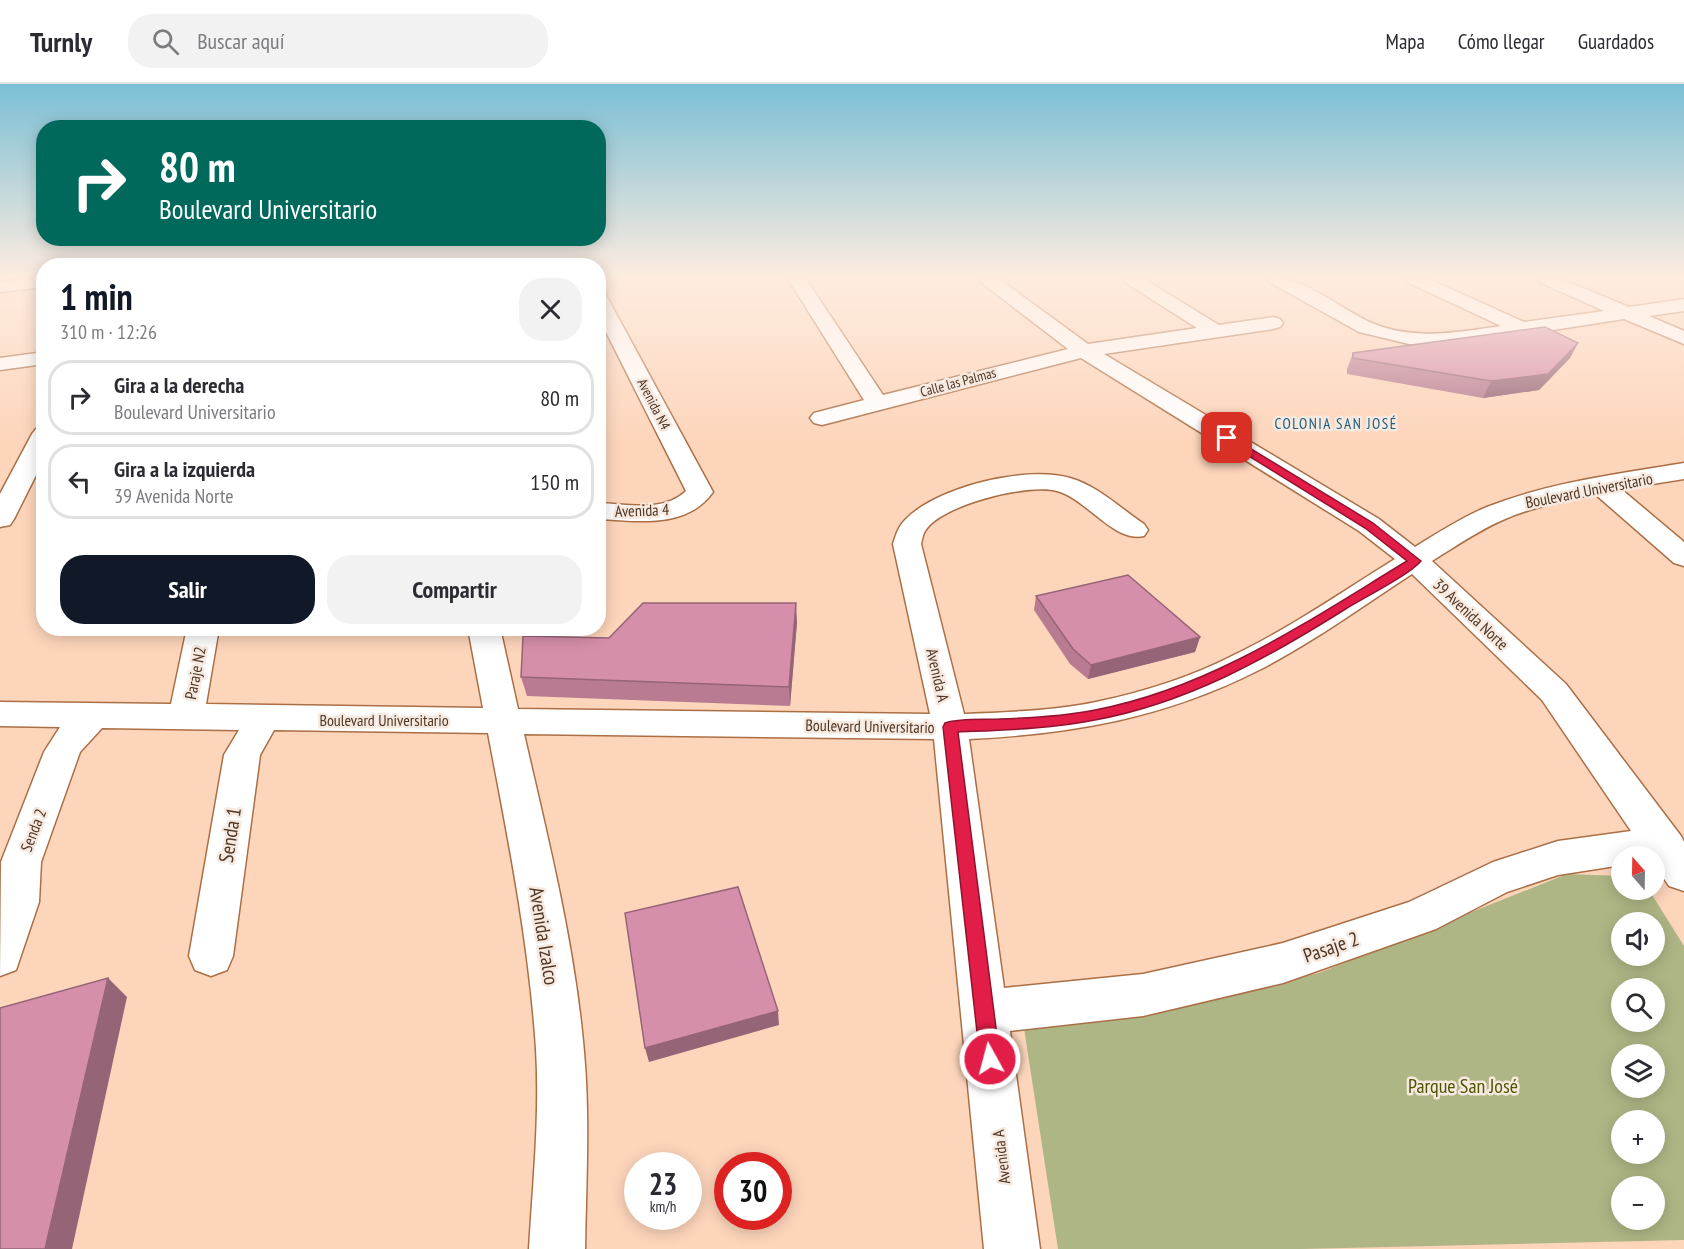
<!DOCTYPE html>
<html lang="es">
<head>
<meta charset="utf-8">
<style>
  body { margin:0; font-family:"PT Sans Narrow",sans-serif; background:#f2f2f3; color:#2b2b33; height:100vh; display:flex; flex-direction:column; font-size:22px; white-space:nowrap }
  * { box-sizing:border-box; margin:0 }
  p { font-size:20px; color:#7c7c81 }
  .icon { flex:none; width:33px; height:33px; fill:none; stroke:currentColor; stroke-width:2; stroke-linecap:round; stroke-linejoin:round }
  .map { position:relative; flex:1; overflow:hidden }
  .drawer { position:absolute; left:36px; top:174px; width:570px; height:378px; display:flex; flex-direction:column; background:#fff; border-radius:24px; box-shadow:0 3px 15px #0003 }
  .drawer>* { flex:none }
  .top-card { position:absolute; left:36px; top:36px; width:570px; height:126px; border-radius:24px; box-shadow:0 3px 15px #0003; background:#00695c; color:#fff; overflow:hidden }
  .needle { width:39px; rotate:340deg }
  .fabs { position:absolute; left:1611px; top:762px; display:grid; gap:12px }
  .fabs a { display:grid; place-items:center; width:54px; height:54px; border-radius:50%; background:#fff; box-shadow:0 3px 15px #0003; font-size:30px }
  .speed { position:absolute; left:624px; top:1068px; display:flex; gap:12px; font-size:30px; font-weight:700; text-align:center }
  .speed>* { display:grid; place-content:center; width:78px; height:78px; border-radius:50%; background:#fff; box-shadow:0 3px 15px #0003; line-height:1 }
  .speed small { font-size:15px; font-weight:400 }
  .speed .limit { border:9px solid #d22; background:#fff; color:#111 }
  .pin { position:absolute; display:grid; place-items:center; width:51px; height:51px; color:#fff; margin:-26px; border-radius:12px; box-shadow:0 3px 9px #0006 }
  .me { position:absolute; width:66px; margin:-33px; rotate:353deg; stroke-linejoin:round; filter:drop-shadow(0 0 4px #0008) }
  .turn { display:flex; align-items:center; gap:21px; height:126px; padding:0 24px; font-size:27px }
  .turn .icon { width:78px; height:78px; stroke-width:2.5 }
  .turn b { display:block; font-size:42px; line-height:51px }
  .round { display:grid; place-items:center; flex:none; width:63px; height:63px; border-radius:24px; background:#f2f2f3 }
  .summary { display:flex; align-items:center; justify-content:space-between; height:102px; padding:0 24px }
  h1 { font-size:36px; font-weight:700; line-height:45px; color:#111827 }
  .cta { display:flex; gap:12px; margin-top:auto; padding:12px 24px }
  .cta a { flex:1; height:69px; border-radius:24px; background:#111827; color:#fff; font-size:24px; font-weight:700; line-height:69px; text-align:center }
  .cta a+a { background:#f2f2f3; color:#2b2b33 }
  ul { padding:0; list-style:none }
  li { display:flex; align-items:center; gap:18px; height:75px; margin:0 12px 9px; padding:0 12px; border:3px solid #e1e1e2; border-radius:24px }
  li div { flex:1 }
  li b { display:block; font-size:22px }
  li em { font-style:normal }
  header { display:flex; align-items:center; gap:36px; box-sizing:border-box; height:84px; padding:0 30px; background:#fff; border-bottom:2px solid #e1e1e2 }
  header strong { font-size:28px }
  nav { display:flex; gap:33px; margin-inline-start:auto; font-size:21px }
  .search { width:420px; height:54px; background:#f2f2f3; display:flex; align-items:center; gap:15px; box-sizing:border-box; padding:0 21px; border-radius:24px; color:#7c7c81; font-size:22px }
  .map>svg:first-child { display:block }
</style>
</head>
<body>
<header>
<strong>Turnly</strong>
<div class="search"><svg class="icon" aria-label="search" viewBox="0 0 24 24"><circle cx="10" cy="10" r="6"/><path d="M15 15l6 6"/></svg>Buscar aquí</div>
<nav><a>Mapa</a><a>Cómo llegar</a><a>Guardados</a></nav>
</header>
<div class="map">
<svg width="1684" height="1165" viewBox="0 0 1684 1165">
  <rect width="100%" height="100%" fill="#fdd5bb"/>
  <path fill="#afb685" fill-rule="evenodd" d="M 1567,790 L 1621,792 L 1622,806 L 1649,806 L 1684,862 L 1684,1156 L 1302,1165 L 1058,1165 L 1023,938 L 1140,929 L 1319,889 ZM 1622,838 L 1654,838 L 1654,872 L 1622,872 ZM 1622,904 L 1654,904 L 1654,938 L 1622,938 ZM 1622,970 L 1654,970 L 1654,1004 L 1622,1004 ZM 1622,1036 L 1654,1036 L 1654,1070 L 1622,1070 ZM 1622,1102 L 1654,1102 L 1654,1136 L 1622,1136 Z"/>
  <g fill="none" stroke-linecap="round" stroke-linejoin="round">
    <defs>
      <g id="minor">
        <path d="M 27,195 L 44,195 L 44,203 L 0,208 L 0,198 Z"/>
        <path d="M 788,195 L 806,195 L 883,311 L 1068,265 L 982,199 L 979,195 L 999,195 L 1088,260 L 1197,244 L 1126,199 L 1123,195 L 1144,195 L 1219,241 L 1273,233 L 1280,235 L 1283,239 L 1280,243 L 1273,245 L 1104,270 L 1379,435 L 1415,463 C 1438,449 1462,433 1487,423 C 1550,398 1618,390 1684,379 L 1684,395 L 1621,405 L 1684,458 L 1684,482 L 1674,479 L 1595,410 C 1565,416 1533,423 1505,435 C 1479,446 1456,462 1432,477 L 1566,600 L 1681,752 L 1684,758 L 1684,807 L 1669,802 L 1654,780 L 1654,772 L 1622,772 L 1622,781 L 1558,791 L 1507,808 L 1436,845 L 1283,899 L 1143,932 L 1010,947 L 1040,1165 L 984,1165 L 934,655 L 524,650 C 548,755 575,861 584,968 C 590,1034 586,1099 585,1165 L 529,1165 C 533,1098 540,1031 536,965 C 529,858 508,754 488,649 L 274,646 L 260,671 L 233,872 L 227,886 L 211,892 L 195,886 L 189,872 L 224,671 L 239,646 L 102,644 L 80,668 L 41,778 L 39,818 L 16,886 L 0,892 L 1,778 L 44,668 L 60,643 L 0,642 L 0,618 L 171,620 L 187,544 L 219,544 L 206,620 L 483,624 L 468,544 L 500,544 L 518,625 L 930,630 L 893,460 C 896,451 898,443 905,436 C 936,403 1027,381 1070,394 C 1098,402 1120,424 1144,440 L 1148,446 L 1144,452 C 1114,459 1087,415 1057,407 C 1029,399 940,421 925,447 C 923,450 922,456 921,460 L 964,630 C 1008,628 1053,627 1096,618 C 1144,608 1191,593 1234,571 C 1290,544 1342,508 1395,475 L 1359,447 L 1081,274 L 822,341 L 814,339 L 810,334 L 814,329 L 864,316 ZM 1412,490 L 1542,616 L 1631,747 L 1558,757 L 1493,778 L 1409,818 L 1283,859 L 1143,890 L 1004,904 L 969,655 C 1072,650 1164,634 1257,587 C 1311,560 1361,523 1412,490 Z"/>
        <path d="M 1268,195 C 1305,191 1339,225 1372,239 C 1412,257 1460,248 1501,242 L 1409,199 L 1406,195 L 1429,195 L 1524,238 L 1604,227 L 1541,199 L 1538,195 L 1561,195 L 1629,223 L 1684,215 L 1684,227 L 1649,232 L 1684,247 L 1684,260 L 1624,235 L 1476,258 L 1431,261 L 1409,260 L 1359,248 L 1271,199 Z"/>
        <path d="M 598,208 L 605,209 L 607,213 L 713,408 C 687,445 638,437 598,435 L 598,419 C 627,420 663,429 686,407 L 598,232 Z"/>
        <path d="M 44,268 L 44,280 L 0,286 L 0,274 Z"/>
        <path d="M 44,343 L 44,375 L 14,435 L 10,441 L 0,443 L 0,410 L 32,350 L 36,345 Z"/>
      </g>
    </defs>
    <use href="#minor" stroke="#ab6f46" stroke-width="3"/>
    <use href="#minor" fill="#fff" fill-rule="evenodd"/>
  </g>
  <g fill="#b87b92">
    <path d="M 1578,259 L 1570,274 L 1539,306 L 1483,314 L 1347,290 L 1347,285 L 1353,269 Z"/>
    <path d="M 1036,512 L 1200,553 L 1195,568 L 1088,595 L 1070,580 L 1034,526 Z"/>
    <path d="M 797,538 L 790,622 L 527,612 L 521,593 L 609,554 Z"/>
  </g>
  <g fill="#966477">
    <path d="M 1578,259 L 1570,274 L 1539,306 L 1483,314 L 1491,297 Z"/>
    <path d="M 796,519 L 797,538 L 790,622 L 789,603 Z"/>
    <path d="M 1200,553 L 1195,568 L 1088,595 L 1091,581 Z"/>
    <path d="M 108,894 L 127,913 L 72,1165 L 45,1165 Z"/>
    <path d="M 778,927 L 779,941 L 649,978 L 645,964 Z"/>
  </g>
  <g fill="#d68faa" stroke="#966477" stroke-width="1.5">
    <path d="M 1545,243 L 1578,259 L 1548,290 L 1491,297 L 1353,274 L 1353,269 Z"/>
    <path d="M 1128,491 L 1200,553 L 1091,581 L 1073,565 L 1036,512 Z"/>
    <path d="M 643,519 L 796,519 L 789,603 L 521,593 L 523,552 L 609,554 Z"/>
    <path d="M 738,803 L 778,927 L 645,964 L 625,829 Z"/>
    <path d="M 108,894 L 45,1165 L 0,1165 L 0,924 Z"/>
  </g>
  <linearGradient id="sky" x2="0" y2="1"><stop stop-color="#7abfd5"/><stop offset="0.54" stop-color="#feece0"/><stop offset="1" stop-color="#feece0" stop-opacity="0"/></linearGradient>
  <rect width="1684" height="358" fill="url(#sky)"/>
  <path fill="#e11d48" stroke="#92132f" stroke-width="1.5" d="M 1223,352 L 1230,352 L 1373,439 L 1421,477 C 1408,492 1363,514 1344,526 C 1266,575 1187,619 1095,636 C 1050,645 1004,646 958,648 L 1000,975 L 997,982 L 990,985 L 983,982 L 980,975 L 943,643 L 945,639 C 962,634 982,636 1000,635 C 1031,634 1065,632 1095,626 C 1211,604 1308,537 1407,477 L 1365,444 L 1223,356 Z"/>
  <g text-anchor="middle" stroke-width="5" stroke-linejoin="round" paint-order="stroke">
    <g font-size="14" fill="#503624" stroke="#f6e9e0">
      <text transform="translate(958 298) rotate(-15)" y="5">Calle las Palmas</text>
      <text transform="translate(654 320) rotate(63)" y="5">Avenida N4</text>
    </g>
    <g font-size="15" letter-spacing="1.5" fill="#1d5b7a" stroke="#f6e9e0">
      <text x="1336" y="345">COLONIA SAN JOSÉ</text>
    </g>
    <g font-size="16" fill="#503624" stroke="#f6e9e0">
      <text transform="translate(1589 406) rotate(-11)" y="6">Boulevard Universitario</text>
      <text transform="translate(642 426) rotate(-2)" y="6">Avenida 4</text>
      <text transform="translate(1471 530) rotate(43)" y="6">39 Avenida Norte</text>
      <text transform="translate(195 589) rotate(-79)" y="6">Paraje N2</text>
      <text transform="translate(938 591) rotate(77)" y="6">Avenida A</text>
      <text x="384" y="642">Boulevard Universitario</text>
      <text transform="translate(870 642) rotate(1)" y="6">Boulevard Universitario</text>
      <text transform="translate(33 746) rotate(-69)" y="6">Senda 2</text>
      <text transform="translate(1001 1073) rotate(-97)" y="6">Avenida A</text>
    </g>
    <g font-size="20" fill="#503624" stroke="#f6e9e0">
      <text transform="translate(230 751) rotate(-81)" y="7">Senda 1</text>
      <text transform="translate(544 852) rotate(81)" y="7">Avenida Izalco</text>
      <text transform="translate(1331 863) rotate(-19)" y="7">Pasaje 2</text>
    </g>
    <g font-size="20" fill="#4e5500" stroke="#f6e9e0">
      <text x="1463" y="1009">Parque San José</text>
    </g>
  </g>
</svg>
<div class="fabs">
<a><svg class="needle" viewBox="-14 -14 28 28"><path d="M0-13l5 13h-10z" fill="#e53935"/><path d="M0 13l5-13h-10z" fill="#7c7c81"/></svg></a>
<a><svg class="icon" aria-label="sound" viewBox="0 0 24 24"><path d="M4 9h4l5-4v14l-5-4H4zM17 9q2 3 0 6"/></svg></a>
<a><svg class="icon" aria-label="search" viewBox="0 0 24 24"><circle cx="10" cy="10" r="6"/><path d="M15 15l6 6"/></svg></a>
<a><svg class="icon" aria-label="layers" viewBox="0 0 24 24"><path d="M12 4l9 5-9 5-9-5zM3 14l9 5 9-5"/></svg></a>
<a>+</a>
<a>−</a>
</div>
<div class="speed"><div>23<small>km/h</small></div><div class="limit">30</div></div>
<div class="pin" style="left:1227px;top:354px;background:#d93025"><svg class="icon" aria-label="arrive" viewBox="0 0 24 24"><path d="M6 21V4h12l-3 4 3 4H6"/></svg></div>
<svg class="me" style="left:990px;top:975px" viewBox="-20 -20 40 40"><circle r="17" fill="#e11d48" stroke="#fff" stroke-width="3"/><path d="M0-11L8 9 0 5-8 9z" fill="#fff"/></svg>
<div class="top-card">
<div class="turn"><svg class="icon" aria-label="right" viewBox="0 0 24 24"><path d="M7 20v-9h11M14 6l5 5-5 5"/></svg><div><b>80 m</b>Boulevard Universitario</div></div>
</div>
<section class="drawer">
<div class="summary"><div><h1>1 min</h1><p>310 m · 12:26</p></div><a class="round"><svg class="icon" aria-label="close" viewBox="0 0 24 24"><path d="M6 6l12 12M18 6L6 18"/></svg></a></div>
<ul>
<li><svg class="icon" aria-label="right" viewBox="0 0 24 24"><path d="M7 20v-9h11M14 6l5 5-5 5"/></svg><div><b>Gira a la derecha</b><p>Boulevard Universitario</p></div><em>80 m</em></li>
<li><svg class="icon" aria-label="left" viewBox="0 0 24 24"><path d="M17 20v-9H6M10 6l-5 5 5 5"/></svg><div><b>Gira a la izquierda</b><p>39 Avenida Norte</p></div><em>150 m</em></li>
</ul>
<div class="cta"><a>Salir</a><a>Compartir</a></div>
</section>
</div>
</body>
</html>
